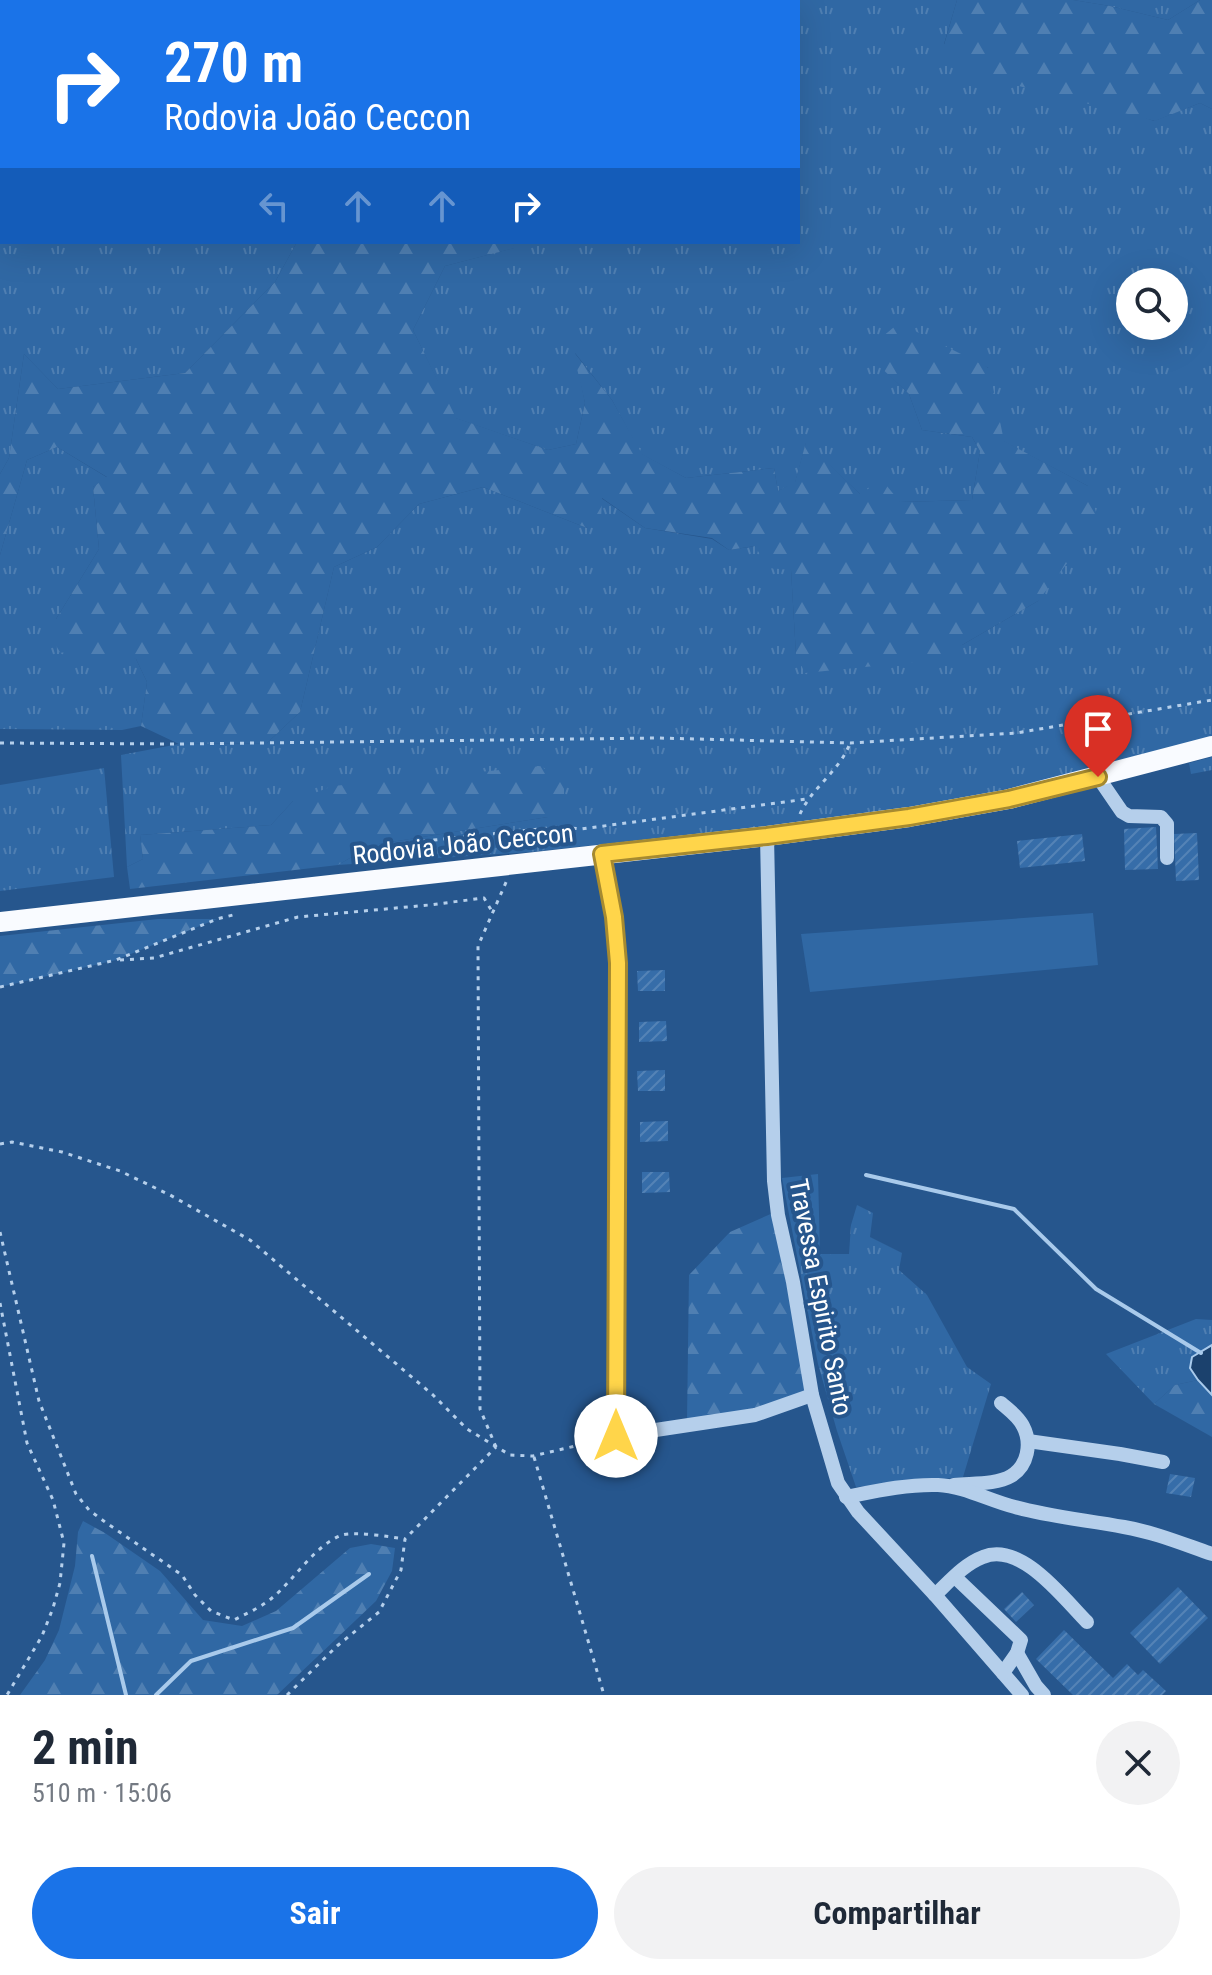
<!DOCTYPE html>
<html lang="pt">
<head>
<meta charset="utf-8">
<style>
  body { margin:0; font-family:"Roboto Condensed",sans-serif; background:#f2f2f3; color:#1f2937; height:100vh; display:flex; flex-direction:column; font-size:30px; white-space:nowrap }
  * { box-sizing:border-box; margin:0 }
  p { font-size:26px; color:#747a83 }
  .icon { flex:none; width:44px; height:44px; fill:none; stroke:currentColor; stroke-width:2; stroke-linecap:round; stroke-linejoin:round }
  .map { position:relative; height:1695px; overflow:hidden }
  .sheet { display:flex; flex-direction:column; background:#fff; flex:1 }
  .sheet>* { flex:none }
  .top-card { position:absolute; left:0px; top:0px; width:800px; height:244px; box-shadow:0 8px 32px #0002; background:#1a73e8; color:#fff; overflow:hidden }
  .fabs { position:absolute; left:1116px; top:268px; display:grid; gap:16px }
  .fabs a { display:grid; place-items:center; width:72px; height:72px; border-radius:50%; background:#fff; box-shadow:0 8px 32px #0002; font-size:40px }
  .pin { position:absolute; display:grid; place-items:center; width:68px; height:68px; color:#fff; margin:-82px -34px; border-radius:50% 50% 50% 0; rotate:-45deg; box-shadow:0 0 8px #0007 }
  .pin .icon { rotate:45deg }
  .me { position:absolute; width:88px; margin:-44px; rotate:0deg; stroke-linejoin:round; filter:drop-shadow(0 0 6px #0008) }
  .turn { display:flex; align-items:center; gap:28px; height:168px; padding:0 32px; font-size:36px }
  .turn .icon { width:104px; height:104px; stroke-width:2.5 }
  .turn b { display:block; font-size:56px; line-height:68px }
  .lanes { display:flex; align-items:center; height:76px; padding:0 32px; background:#0003; justify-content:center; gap:40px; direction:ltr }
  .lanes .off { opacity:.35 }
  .round { display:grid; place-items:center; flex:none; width:84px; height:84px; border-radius:42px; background:#f2f2f3 }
  .summary { display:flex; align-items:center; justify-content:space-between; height:136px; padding:0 32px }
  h1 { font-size:48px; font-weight:700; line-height:60px }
  .primary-button { display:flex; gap:16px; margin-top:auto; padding:16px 32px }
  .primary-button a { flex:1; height:92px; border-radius:48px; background:#1a73e8; color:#fff; font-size:32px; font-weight:700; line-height:92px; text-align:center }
  .primary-button a+a { background:#f2f2f3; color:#1f2937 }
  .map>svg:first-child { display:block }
</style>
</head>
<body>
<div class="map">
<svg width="1212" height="1695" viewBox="0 0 1212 1695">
  <defs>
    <pattern id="grass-tufts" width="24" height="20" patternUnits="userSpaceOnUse" patternTransform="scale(2)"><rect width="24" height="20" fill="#3068a4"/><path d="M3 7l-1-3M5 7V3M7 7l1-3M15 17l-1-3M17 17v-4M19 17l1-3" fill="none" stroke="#4f7fb2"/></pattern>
    <pattern id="forest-firs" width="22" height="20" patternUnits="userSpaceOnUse" patternTransform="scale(2)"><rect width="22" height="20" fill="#3068a4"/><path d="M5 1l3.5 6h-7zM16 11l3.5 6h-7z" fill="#4f7fb2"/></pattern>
    <pattern id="building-hatch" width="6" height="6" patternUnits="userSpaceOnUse" patternTransform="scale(2)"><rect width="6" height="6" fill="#366da9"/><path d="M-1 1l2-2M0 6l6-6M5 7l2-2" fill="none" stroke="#5483b6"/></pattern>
  </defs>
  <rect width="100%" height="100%" fill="#26568d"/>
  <g fill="url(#grass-tufts)" fill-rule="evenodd">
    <path d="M 0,0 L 451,0 L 451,2 L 2,2 L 2,242 L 297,242 L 275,282 L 185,373 L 58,389 L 24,354 L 9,458 L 0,474 Z"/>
    <path d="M 518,0 L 957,0 L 944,44 L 1154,121 L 1200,103 L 1212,109 L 1212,737 L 1074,774 L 951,801 L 798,823 L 530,852 L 338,865 L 372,845 L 548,817 L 293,801 L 271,825 L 140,835 L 143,859 L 127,867 L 121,755 L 179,744 L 267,743 L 300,712 L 334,567 L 377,547 L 419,504 L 483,487 L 587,528 L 601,498 L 645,528 L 712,539 L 729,550 L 755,546 L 791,570 L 796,655 L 962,645 L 1038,601 L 1088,486 L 1003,441 L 988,367 L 877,363 L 909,394 L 922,430 L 972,437 L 980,451 L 972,500 L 900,502 L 861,495 L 806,443 L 795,483 L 778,491 L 774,468 L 686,478 L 641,454 L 612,400 L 575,353 L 585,403 L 576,444 L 548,450 L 455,418 L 413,330 L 445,266 L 514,248 L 512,242 L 798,242 L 798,2 L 518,2 ZM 1130,282 L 1174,282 L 1174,326 L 1130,326 Z"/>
    <path d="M 1073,0 L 1200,0 L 1168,20 L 1110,6 Z"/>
    <path d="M 57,447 L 108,478 L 93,487 L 99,549 L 56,619 L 136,659 L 147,682 L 141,726 L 122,730 L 0,729 L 0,555 L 27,460 Z"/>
    <path d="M 1212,757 L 1212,770 L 1191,774 L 1189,763 Z"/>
    <path d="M 104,768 L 114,877 L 0,891 L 0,785 Z"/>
    <path d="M 818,1174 L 820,1254 L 849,1254 L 851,1225 L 857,1205 L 873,1213 L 870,1237 L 902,1253 L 899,1270 L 927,1295 L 967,1367 L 991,1384 L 963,1477 L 856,1487 L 837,1431 L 818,1364 L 782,1178 Z"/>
    <path d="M 1196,1319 L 1212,1320 L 1212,1345 L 1200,1352 L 1190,1367 L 1198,1380 L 1175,1385 L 1154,1404 L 1106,1354 Z"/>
  </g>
  <g fill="url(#forest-firs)">
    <path d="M 957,0 L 1073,0 L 1110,6 L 1168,20 L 1200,0 L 1212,0 L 1212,109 L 1200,103 L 1155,121 L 968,73 L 944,45 Z"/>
    <path d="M 297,242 L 512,242 L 515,248 L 445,266 L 413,330 L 456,418 L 548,450 L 576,444 L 585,403 L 573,351 L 612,400 L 642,454 L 686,478 L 774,468 L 778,491 L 795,482 L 806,442 L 860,494 L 882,480 L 900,502 L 972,500 L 980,451 L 972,437 L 922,430 L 909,394 L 876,363 L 882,337 L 899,323 L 989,368 L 1004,441 L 1088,486 L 1099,522 L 1038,601 L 962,645 L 925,661 L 805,673 L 796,655 L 791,570 L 768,568 L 755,546 L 729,550 L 712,538 L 645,528 L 602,498 L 601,520 L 587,528 L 483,487 L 419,504 L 377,547 L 334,567 L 300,712 L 267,743 L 179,744 L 141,726 L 147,682 L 136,659 L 57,652 L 56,619 L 99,549 L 93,487 L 107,477 L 57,447 L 27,460 L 0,555 L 0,474 L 9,458 L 24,354 L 58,389 L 185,373 L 275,282 Z"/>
    <path d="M 541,766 L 564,784 L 564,805 L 548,817 L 372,845 L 338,865 L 130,889 L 127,867 L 143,859 L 140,835 L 271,825 L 293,801 L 333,786 Z"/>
    <path d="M 158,919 L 217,919 L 116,960 L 0,987 L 0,936 Z"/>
    <path d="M 773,1213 L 805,1381 L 804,1393 L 757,1410 L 687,1421 L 689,1275 L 730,1232 Z"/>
    <path d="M 1198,1380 L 1212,1395 L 1212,1437 L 1154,1404 L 1175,1385 Z"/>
    <path d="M 83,1521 L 105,1533 L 160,1571 L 203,1620 L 242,1626 L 276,1611 L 350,1548 L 371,1544 L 395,1548 L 392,1571 L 376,1601 L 277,1695 L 20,1695 L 45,1660 L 59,1630 L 75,1566 L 78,1532 Z"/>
  </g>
  <path fill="#3068a4" d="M 1093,913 L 1098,965 L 810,992 L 801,934 Z"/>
  <path fill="#1b416d" stroke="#a9caeb" stroke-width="2" d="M 1212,1345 L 1212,1395 L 1198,1380 L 1190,1368 L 1192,1357 Z"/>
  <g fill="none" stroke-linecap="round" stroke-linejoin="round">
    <g stroke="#a9caeb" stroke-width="4">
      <path d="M 866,1175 L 1014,1209 L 1096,1289 L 1201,1353"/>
      <path d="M 92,1556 L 126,1695"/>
      <path d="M 156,1695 L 191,1661 L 293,1628 L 369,1574"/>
    </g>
  </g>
  <g fill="url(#building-hatch)">
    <path d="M 1156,827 L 1158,869 L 1125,870 L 1124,829 Z"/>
    <path d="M 1197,833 L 1199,880 L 1176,881 L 1174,834 Z"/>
    <path d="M 1082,834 L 1085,861 L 1020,868 L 1017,841 Z"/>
    <path d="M 665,970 L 665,991 L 638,991 L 637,971 Z"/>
    <path d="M 666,1021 L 667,1041 L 639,1042 L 639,1022 Z"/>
    <path d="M 665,1070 L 665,1091 L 638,1091 L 637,1071 Z"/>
    <path d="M 668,1121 L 668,1141 L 640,1142 L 640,1122 Z"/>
    <path d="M 642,1172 L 669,1172 L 670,1192 L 642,1193 Z"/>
    <path d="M 1170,1474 L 1195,1478 L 1191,1497 L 1166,1493 Z"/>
    <path d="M 1178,1587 L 1208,1618 L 1160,1664 L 1130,1633 Z"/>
    <path d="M 1022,1592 L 1034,1605 L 1016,1622 L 1004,1609 Z"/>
    <path d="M 1064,1630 L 1113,1678 L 1127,1664 L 1138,1675 L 1143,1670 L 1166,1691 L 1162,1695 L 1073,1695 L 1036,1659 Z"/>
  </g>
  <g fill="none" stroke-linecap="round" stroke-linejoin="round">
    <g stroke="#b5cfeb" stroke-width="3" stroke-dasharray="4 6" stroke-linecap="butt">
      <path d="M 0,743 L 179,744 L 659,738 L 850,743 L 1016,733 L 1212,700"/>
      <path d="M 800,814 C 812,787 840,771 850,743"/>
      <path d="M 359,864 L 378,850 L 405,843 L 559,827 L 581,829 L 807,799"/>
      <path d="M 120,960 L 154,958 L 298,917 L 429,905 L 484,898 L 493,913"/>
      <path d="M 0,987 L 116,960 L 217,919 L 237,914"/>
      <path d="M 0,1144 L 12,1142 L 62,1152 L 120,1171 L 170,1195 L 250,1240 L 433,1395 L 467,1429 L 510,1455 L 533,1456 L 605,1439"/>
      <path d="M 0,1232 L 39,1401 L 76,1494 L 89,1510 L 105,1522 L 182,1575 L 195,1595 L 211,1611 L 234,1620 C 247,1613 260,1608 272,1598 C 294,1580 315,1545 342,1535 C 356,1531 390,1537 405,1539"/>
      <path d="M 0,1303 L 27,1443 L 53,1500 L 64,1543 L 60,1583 L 53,1608 L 42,1636 L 7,1695"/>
      <path d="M 496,1447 L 480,1409 L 478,946 L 507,880"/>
      <path d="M 534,1457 L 604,1695"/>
      <path d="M 287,1695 L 337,1646 L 379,1612 L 401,1570 L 405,1539 L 496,1447"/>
    </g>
    <g stroke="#b5cfeb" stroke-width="14">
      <path d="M 1098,777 L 1122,812 L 1129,816 L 1161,817 L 1167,824 L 1167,858"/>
      <path d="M 767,836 L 774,1181 L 778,1215 L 793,1282 L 812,1395 L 838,1483 L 858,1512 L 935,1595 L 1022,1695"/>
      <path d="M 602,854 L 614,917 L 618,963 L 616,1436 L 755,1415 L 812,1395"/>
      <path d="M 1028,1441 L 1120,1454 L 1163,1462"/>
      <path d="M 954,1485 C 971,1483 996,1485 1011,1476 C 1028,1466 1032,1443 1023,1426 C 1018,1416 1009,1410 1001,1403"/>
      <path d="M 846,1497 C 876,1491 907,1484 938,1485 C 964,1486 990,1501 1015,1507 C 1051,1517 1087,1520 1124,1527 C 1154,1532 1183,1544 1212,1554"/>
      <path d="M 955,1577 L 1021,1640 L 1017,1653 L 1003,1673"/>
      <path d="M 935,1595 C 949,1582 964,1564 983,1557 C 1021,1541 1064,1599 1087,1622"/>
      <path d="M 1017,1653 L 1036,1686 L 1044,1695"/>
    </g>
    <path stroke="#f9fbff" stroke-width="20" d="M 0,922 L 767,836 L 909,817 L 1009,799 L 1212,746"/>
  </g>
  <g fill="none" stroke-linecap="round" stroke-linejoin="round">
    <defs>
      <path id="route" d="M 616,1436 L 618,963 L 614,917 L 602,854 L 767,836 L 909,817 L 1009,799 L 1098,777"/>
    </defs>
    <use href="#route" stroke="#a68a30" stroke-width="20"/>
    <use href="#route" stroke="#ffd54a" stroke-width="14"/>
  </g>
  <g text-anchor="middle" stroke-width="8" stroke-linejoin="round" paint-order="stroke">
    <g font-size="26" fill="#fff" stroke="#26568d">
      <text transform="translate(463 844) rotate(-6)" y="9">Rodovia João Ceccon</text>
      <text transform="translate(821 1297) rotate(79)" y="9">Travessa Espirito Santo</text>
    </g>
  </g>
</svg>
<div class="fabs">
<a><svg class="icon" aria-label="search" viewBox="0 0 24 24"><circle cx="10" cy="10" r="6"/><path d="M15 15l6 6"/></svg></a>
</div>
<div class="pin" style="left:1098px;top:777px;background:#d93025"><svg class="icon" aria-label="arrive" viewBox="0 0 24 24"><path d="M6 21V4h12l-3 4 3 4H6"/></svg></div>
<svg class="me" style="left:616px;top:1436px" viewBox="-20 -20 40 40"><circle r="19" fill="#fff"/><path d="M0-13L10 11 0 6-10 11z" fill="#ffd54a"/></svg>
<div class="top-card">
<div class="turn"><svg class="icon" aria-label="right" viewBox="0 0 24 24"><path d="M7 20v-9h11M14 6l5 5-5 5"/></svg><div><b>270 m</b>Rodovia João Ceccon</div></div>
<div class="lanes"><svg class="icon off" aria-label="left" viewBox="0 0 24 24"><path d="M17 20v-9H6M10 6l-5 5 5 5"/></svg><svg class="icon off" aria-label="ahead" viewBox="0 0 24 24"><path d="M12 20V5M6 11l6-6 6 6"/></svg><svg class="icon off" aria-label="ahead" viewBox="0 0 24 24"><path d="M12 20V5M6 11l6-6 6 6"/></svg><svg class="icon" aria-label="right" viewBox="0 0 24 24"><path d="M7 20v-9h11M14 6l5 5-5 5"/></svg></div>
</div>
</div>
<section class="sheet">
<div class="summary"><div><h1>2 min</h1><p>510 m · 15:06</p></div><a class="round"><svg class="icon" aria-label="close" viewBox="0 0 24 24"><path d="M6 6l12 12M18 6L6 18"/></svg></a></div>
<div class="primary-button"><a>Sair</a><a>Compartilhar</a></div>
</section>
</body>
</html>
